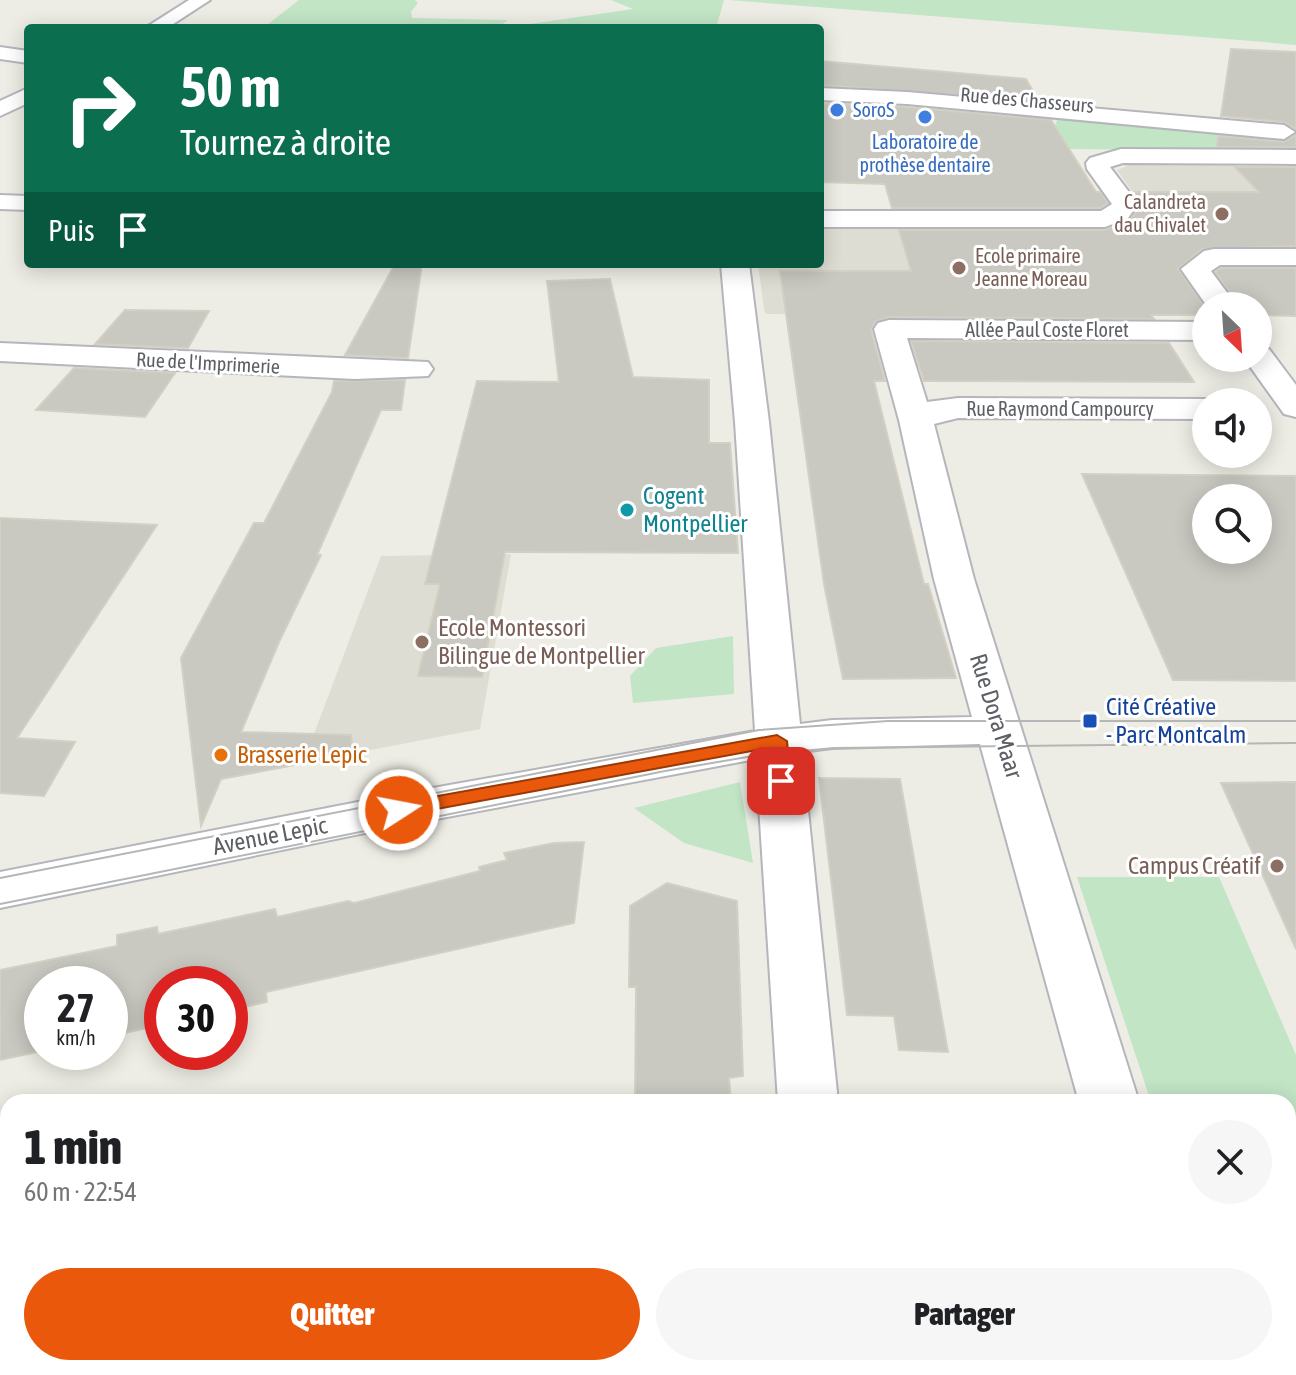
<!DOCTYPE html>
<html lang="fr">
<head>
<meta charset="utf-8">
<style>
  body { margin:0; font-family:"Asap Condensed",sans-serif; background:#f6f6f6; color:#202124; height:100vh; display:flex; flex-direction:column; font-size:30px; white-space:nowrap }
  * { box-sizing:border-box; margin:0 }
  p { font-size:26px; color:#757577 }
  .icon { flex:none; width:44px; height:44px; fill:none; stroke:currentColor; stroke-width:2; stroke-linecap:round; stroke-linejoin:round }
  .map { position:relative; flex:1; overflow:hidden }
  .sheet { position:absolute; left:0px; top:1094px; width:1296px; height:282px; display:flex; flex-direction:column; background:#fff; border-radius:24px 24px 0 0; box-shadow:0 4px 20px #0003 }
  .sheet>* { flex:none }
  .hud { position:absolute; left:24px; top:24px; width:800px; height:244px; border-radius:8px; box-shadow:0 4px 20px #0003; background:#0b6e4f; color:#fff; overflow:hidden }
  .needle { width:52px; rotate:155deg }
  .buttons { position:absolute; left:1192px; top:292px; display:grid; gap:16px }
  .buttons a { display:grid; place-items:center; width:80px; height:80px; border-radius:50%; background:#fff; box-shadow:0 4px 20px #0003; font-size:40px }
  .speed { position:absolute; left:24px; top:966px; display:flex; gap:16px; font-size:40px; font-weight:700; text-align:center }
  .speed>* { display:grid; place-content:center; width:104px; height:104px; border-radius:50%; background:#fff; box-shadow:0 4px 20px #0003; line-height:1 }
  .speed small { font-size:20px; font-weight:400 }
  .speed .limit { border:12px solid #d22; background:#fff; color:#111 }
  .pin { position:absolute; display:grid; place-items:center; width:68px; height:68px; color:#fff; margin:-34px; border-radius:16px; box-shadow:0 4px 12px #0006 }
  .me { position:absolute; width:88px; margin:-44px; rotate:79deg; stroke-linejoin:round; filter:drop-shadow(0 0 6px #0008) }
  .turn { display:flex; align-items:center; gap:28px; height:168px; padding:0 24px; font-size:36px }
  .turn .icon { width:104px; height:104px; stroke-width:2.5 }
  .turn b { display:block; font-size:56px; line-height:68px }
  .then { display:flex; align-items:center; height:76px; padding:0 24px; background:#0003; gap:16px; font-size:30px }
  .round { display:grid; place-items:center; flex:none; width:84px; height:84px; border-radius:42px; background:#f6f6f6 }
  .summary { display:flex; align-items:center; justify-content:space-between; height:136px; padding:0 24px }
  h1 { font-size:48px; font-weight:800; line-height:60px }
  .action { display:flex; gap:16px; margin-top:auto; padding:16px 24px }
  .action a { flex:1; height:92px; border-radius:48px; background:#ea580c; color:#fff; font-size:32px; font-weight:800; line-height:92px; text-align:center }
  .action a+a { background:#f6f6f6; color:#202124 }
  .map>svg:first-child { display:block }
</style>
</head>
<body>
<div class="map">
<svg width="1296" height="1375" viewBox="0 0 1296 1375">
  <rect width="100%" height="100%" fill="#eeede5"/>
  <g fill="#deddd3">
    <path d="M 1140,161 L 1230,161 L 1257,190 L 1296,191 L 1144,244 L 1191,315 L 766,314 L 764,309 L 758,264 L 820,264 L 820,226 L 1158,228 L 1117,170 Z"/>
    <path d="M 511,554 L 480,729 L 303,763 L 381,556 Z"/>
  </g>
  <g fill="#c2e5c6">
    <path d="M 299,0 L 415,0 L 418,3 L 411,12 L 412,18 L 508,20 L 497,28 L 263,28 Z"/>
    <path d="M 611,0 L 724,0 L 716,28 L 530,24 L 633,9 Z"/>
    <path d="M 728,0 L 1296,0 L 1296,45 L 1252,41 Z"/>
    <path d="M 1058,117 L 1296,138 L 1296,151 L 1069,149 L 1055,126 Z"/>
    <path d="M 733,636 L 734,694 L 633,703 L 630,676 L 656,648 Z"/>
    <path d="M 740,782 L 753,863 L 684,843 L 634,808 Z"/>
    <path d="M 1077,877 L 1219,877 L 1296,1055 L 1296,1265 L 1288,1265 L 1288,1102 L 1151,1102 Z"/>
  </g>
  <g fill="#c9c8c1" stroke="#d3d0c3" stroke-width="2" fill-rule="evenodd">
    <path d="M 1231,49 L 1296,52 L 1296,129 L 1284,122 L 1221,116 Z"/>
    <path d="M 820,61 L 1026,79 L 1039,101 L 820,85 Z"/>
    <path d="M 820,103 L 907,107 L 1051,120 L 1096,192 L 1100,192 L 1108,203 L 1100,208 L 892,208 L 885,184 L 820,182 Z"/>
    <path d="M 1296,135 L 1296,147 L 1217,147 L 1218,136 L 1284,142 Z"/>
    <path d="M 1235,167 L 1296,167 L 1296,246 L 1202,249 L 1178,269 L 1206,308 L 1206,315 L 1151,315 L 1154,319 L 889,317 L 876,321 L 871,330 L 885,381 L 874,381 L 924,584 L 928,584 L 956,678 L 843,679 L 824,584 L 780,271 L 911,271 L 899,230 L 1105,230 L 1130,220 L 1141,204 L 1133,192 L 1259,192 Z"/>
    <path d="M 395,264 L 422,264 L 408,358 L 345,355 Z"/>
    <path d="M 1221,268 L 1296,268 L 1296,316 L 1258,315 L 1258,306 L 1240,306 L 1215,272 Z"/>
    <path d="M 610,279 L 633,377 L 709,380 L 709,443 L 730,443 L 738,553 L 505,552 L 482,677 L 418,676 L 440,584 L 425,584 L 477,381 L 559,382 L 547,281 Z"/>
    <path d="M 125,310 L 209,311 L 188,348 L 95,344 Z"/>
    <path d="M 911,341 L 1169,343 L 1194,382 L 924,381 Z"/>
    <path d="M 74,368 L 175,373 L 145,417 L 36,410 Z"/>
    <path d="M 405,380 L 401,410 L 381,410 L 317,555 L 321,555 L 279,642 L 241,732 L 351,735 L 353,754 L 221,779 L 201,826 L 181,658 L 254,523 L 264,523 L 332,392 L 334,381 Z"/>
    <path d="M 1082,474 L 1296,476 L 1296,681 L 1173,680 ZM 1206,498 L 1258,498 L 1258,550 L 1206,550 Z"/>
    <path d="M 0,518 L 157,525 L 17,738 L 75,742 L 44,796 L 0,793 Z"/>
    <path d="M 819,778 L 900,779 L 948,1052 L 899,1050 L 894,1016 L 847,1015 Z"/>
    <path d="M 1296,782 L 1296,949 L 1221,783 Z"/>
    <path d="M 584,842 L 574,923 L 266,992 L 267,1002 L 230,1010 L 230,984 L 162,984 L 162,1025 L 110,1036 L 110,984 L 42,984 L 42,1051 L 0,1060 L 0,970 L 117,946 L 117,935 L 157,927 L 158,934 L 275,909 L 277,917 L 348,901 L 354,903 L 480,871 L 479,867 L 507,860 L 504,853 L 554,843 Z"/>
    <path d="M 667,883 L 737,901 L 743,1076 L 729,1078 L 731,1102 L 635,1102 L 636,987 L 629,987 L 630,906 Z"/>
  </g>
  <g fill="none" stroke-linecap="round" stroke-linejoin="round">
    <defs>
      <g id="street">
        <path d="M 189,0 L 210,0 L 167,28 L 145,28 Z"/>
        <path d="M 0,47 L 28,51 L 28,63 L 0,59 Z"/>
        <path d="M 28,88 L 28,103 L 0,116 L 0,101 Z"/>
        <path d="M 820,88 L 907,92 L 1284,125 L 1295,132 L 1284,139 L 907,104 L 820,100 Z"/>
        <path d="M 1121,149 L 1296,150 L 1296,164 L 1123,163 L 1110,167 L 1138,204 L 1128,218 L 1105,227 L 820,227 L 820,211 L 1101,211 L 1112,204 L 1087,169 L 1086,163 L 1090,158 Z"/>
        <path d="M 0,195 L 28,196 L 28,210 L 0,209 Z"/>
        <path d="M 1214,249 L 1296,249 L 1296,265 L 1220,265 L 1211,271 L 1237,306 L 1207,306 L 1181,269 L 1204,251 Z"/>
        <path d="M 721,264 L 749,264 L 769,422 L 800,724 L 832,720 L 972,717 L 934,579 L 899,420 L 874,329 L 878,323 L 889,320 L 1206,322 L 1206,340 L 907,338 L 927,402 L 958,398 L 1206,399 L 1218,402 L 1206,402 L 1206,419 L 958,418 L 934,424 L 974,579 L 1139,1102 L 1079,1102 L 980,744 L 832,748 L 802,752 L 838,1102 L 778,1102 L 756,759 L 399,826 L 0,908 L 0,872 L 399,794 L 755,731 L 735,422 Z"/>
        <path d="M 0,343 L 428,362 L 433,369 L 428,376 L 355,379 L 0,361 Z"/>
        <path d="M 1258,347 L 1269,349 L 1296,385 L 1296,417 L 1284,414 L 1244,358 L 1258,358 Z"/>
        <path d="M 8,1247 L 8,1307 L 0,1308 L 0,1248 Z"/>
        <rect x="796" y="1368" width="70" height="7"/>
        <path d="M 1169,1368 L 1241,1368 L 1244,1375 L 1172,1375 Z"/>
      </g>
    </defs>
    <use href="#street" stroke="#b5b6bb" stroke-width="4"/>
    <use href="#street" fill="#fff" fill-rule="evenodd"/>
    <g stroke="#b5b6b6" stroke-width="2">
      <path d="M 0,878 L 759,730 L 888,721 L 1296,721"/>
      <path d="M 0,904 L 665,771 L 759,755 L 834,748 L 1296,743"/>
    </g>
  </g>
  <path fill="#ea580c" stroke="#983908" stroke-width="2" d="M 777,735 L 787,741 L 791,781 L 781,787 L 771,781 L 768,748 L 399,816 L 389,810 L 399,803 Z"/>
  <g fill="#3f7fe0" stroke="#fff" stroke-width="3">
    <circle cx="837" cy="110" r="8"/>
    <circle cx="925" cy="117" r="8"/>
  </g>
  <g fill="#8d6e63" stroke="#fff" stroke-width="3">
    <circle cx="1222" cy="214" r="8"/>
    <circle cx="959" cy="268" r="8"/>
    <circle cx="422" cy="642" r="8"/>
    <circle cx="1277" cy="866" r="8"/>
  </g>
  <circle fill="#0f9aa8" stroke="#fff" stroke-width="3" cx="627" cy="510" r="8"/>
  <rect fill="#1a4fb4" stroke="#fff" stroke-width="3" x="1082" y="713" width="16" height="16" rx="4"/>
  <circle fill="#e8710a" stroke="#fff" stroke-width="3" cx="221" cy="755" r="8"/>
  <g text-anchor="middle" stroke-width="6" stroke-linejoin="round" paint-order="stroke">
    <g font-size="20" fill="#5c5f64" stroke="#fff">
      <text transform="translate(1027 100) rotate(5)" y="7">Rue des Chasseurs</text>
      <text x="1047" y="337">Allée Paul Coste Floret</text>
      <text transform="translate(208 363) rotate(3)" y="7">Rue de l'Imprimerie</text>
      <text x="1060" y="416">Rue Raymond Campourcy</text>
    </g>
    <g font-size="20" fill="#366cbe" stroke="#fff" text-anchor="start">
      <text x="853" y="117">SoroS</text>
      <text x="925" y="149" text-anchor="middle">Laboratoire de<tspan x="925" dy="23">prothèse dentaire</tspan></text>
    </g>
    <g font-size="20" fill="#785e54" stroke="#fff" text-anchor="end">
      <text x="1206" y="209">Calandreta<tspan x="1206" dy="23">dau Chivalet</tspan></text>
      <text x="975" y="263" text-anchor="start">Ecole primaire<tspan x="975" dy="23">Jeanne Moreau</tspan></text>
    </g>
    <g font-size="24" fill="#0d838f" stroke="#fff" text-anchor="start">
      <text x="643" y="504">Cogent<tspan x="643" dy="28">Montpellier</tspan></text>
    </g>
    <g font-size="24" fill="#785e54" stroke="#fff" text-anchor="start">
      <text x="438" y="636">Ecole Montessori<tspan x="438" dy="28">Bilingue de Montpellier</tspan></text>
      <text x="1261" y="874" text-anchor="end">Campus Créatif</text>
    </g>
    <g font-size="24" fill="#164399" stroke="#fff" text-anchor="start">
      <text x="1106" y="715">Cité Créative<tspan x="1106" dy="28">- Parc Montcalm</tspan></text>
    </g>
    <g font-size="24" fill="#5c5f64" stroke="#fff">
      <text transform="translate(996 716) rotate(73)" y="8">Rue Dora Maar</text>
      <text transform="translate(270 836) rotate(-11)" y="8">Avenue Lepic</text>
    </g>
    <g font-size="24" fill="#c56008" stroke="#fff" text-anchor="start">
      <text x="237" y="763">Brasserie Lepic</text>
    </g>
  </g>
</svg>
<div class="buttons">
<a><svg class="needle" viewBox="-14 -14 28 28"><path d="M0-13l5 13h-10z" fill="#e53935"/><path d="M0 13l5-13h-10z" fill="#757577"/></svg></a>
<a><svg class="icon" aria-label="sound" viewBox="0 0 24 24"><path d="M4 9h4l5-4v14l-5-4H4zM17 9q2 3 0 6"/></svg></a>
<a><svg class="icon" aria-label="search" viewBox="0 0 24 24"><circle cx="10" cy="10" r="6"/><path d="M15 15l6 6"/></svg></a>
</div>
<div class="speed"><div>27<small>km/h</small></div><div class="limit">30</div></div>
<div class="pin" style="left:781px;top:781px;background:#d93025"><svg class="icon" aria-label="arrive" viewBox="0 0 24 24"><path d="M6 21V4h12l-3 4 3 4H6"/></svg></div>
<svg class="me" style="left:399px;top:810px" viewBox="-20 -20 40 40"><circle r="17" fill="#ea580c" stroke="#fff" stroke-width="3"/><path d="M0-11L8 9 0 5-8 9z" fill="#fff"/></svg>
<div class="hud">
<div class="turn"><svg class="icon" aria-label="right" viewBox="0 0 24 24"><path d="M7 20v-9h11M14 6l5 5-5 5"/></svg><div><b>50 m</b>Tournez à droite</div></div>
<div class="then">Puis<svg class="icon" aria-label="arrive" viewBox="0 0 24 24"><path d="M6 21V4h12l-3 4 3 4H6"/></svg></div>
</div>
<section class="sheet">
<div class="summary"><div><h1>1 min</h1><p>60 m · 22:54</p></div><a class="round"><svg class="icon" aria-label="close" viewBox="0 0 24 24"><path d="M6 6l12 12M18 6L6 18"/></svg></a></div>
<div class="action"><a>Quitter</a><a>Partager</a></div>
</section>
</div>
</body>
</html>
